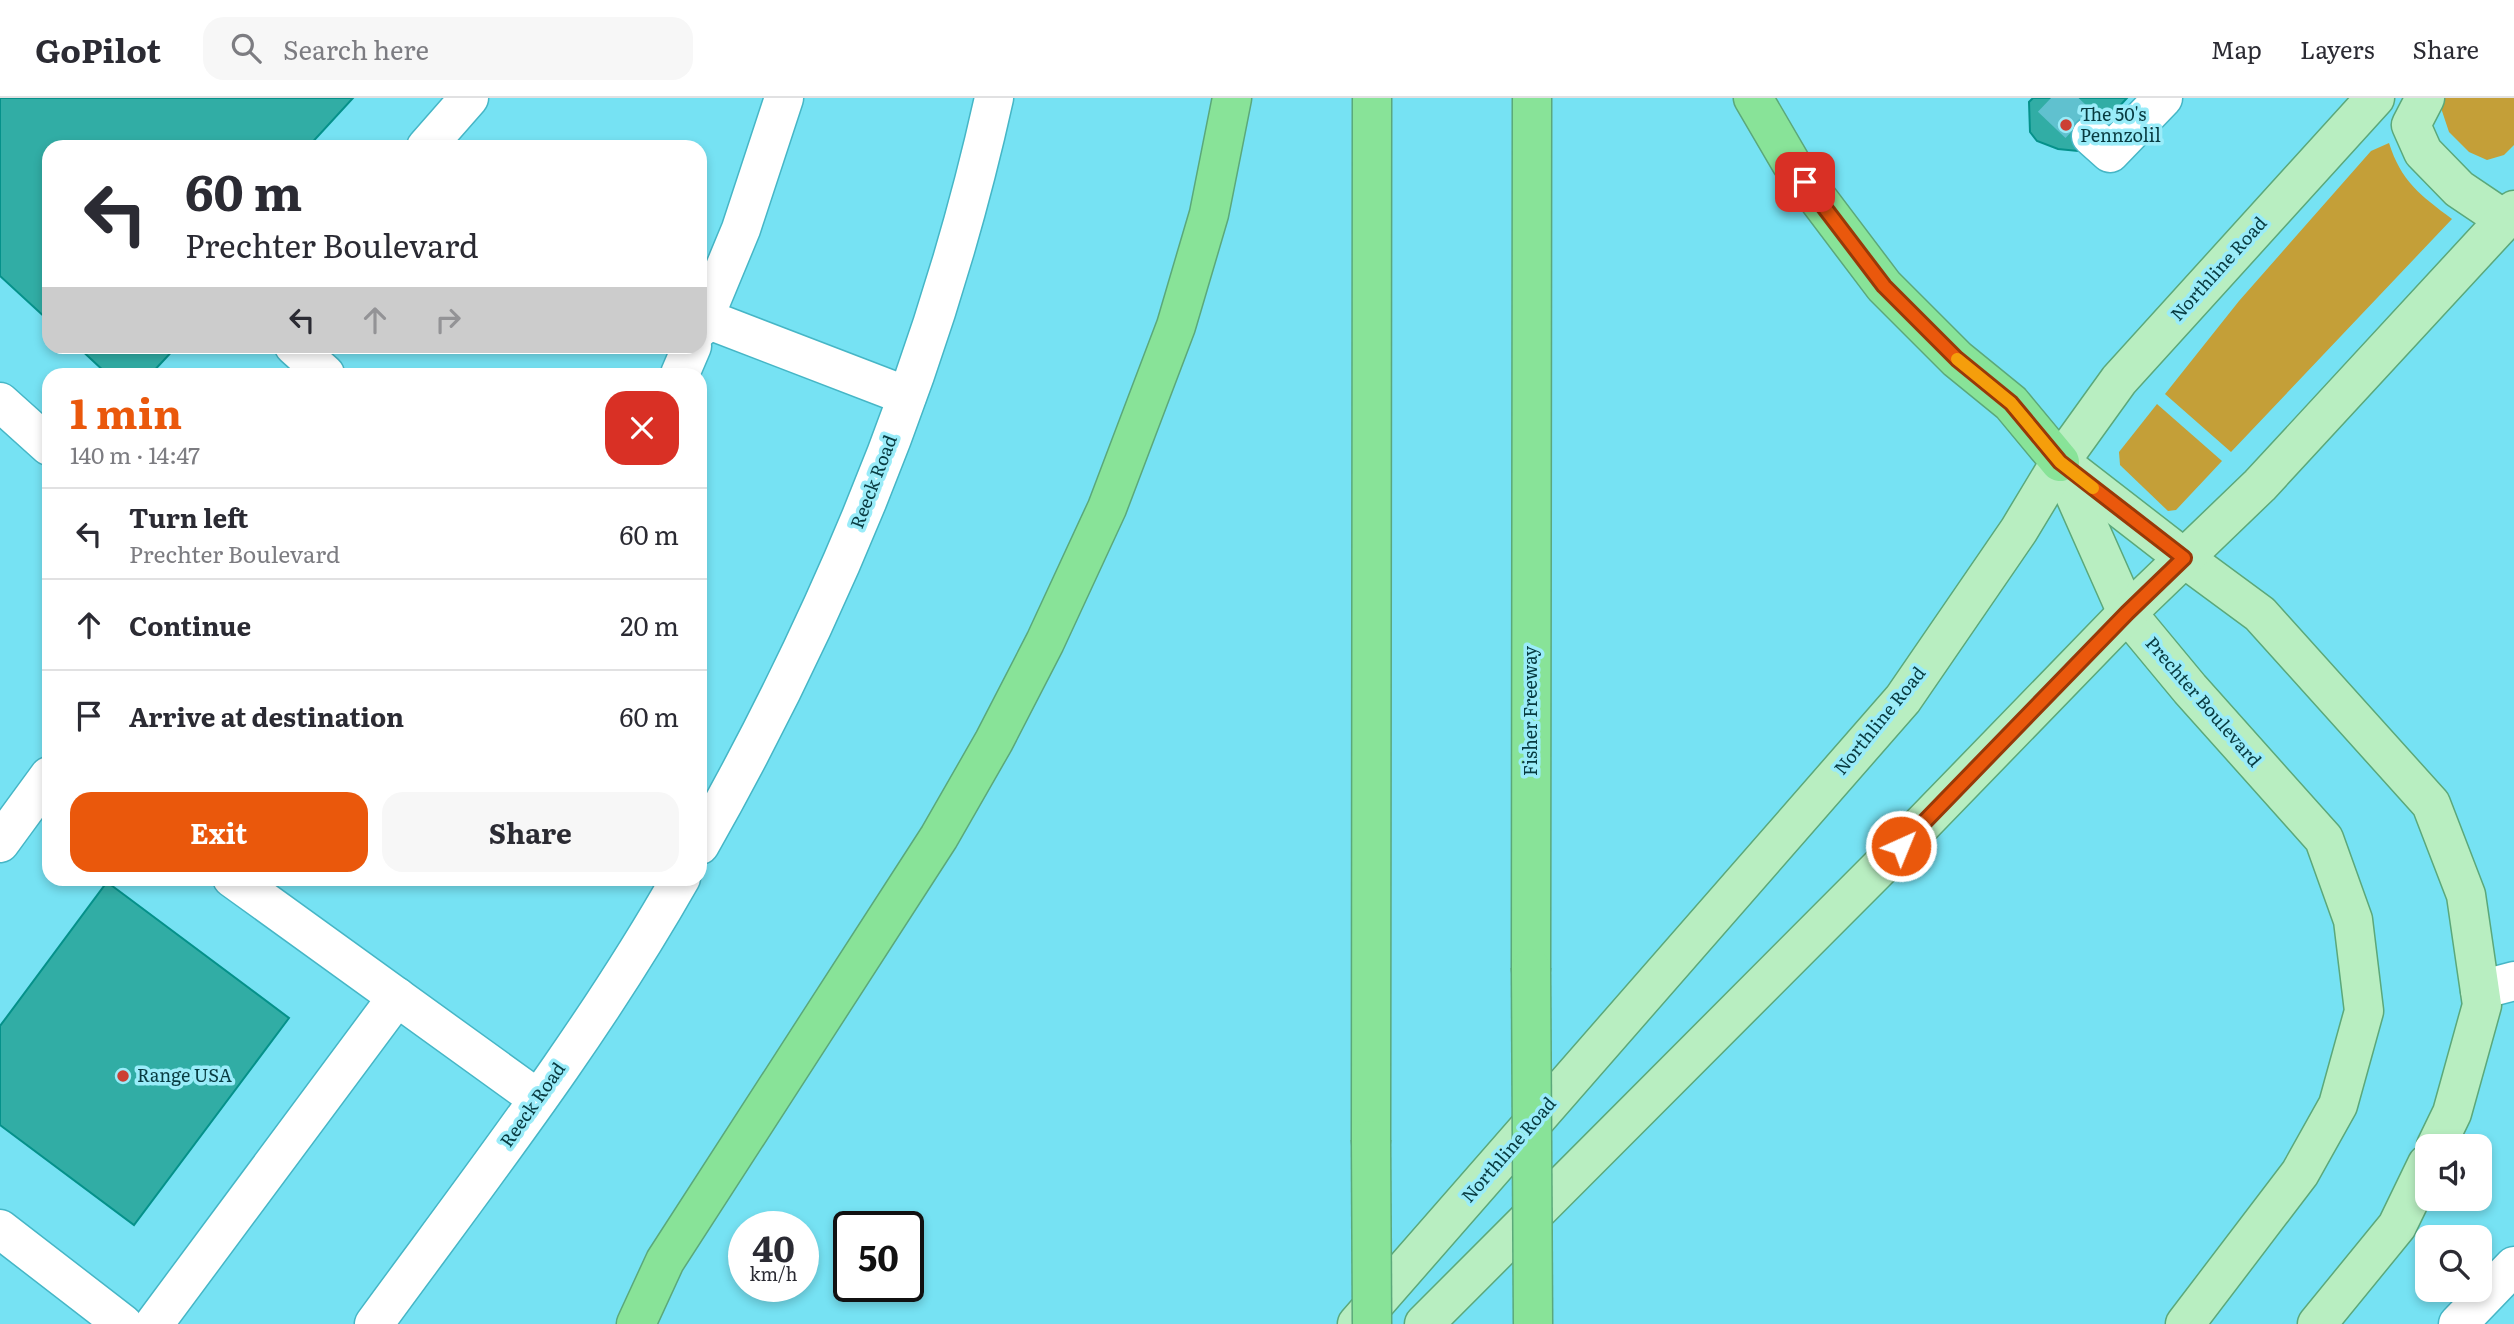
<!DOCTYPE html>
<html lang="en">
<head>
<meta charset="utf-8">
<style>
  body { margin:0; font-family:Literata,serif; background:#f7f7f7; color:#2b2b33; height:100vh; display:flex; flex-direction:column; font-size:26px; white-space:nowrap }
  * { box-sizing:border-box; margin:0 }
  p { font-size:23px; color:#7c7c81 }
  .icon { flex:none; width:38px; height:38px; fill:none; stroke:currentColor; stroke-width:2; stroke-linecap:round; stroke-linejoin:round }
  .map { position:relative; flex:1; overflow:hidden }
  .drawer { position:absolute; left:42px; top:270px; width:665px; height:518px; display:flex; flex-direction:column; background:#fff; border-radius:21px; box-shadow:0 4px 10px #0003 }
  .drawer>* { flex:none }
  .top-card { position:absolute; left:42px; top:42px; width:665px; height:214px; border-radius:21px; box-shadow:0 4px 10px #0003; background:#fff; color:#2b2b33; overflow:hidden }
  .tools { position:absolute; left:2415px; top:1036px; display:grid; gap:14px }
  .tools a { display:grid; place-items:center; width:77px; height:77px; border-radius:14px; background:#fff; box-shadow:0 4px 10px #0003; font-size:35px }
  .speed { position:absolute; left:728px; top:1113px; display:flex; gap:14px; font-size:35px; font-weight:700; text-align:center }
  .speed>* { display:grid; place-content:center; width:91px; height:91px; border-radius:50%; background:#fff; box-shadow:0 4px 10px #0003; line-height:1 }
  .speed small { font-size:18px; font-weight:400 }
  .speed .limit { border:4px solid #111; border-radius:10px; background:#fff; color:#111 }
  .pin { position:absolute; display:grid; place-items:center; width:60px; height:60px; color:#fff; margin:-30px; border-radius:14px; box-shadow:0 4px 10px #0006 }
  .me { position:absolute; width:77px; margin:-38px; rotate:44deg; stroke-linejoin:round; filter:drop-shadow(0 0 5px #0008) }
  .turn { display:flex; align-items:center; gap:24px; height:147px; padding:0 28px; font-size:32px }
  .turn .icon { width:91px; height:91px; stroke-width:2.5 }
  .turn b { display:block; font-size:49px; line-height:60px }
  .lanes { display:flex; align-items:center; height:66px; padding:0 28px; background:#0003; justify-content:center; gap:35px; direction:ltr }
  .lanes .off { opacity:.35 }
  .round { display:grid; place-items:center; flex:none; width:74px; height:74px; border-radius:21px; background:#f7f7f7 }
  .headline { display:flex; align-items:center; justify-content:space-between; height:119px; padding:0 28px }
  h1 { font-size:42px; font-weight:700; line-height:52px; color:#ea580c }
  .primary-button { display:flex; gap:14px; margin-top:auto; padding:14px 28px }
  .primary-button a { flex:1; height:80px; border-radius:21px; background:#ea580c; color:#fff; font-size:28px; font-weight:700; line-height:80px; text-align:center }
  .primary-button a+a { background:#f7f7f7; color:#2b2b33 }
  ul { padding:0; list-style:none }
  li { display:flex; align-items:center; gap:21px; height:91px; padding:0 28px; border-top:2px solid #e1e1e2 }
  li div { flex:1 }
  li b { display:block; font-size:26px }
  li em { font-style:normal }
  header { display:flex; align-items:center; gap:42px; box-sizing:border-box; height:98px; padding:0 35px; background:#fff; border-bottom:2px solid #e1e1e2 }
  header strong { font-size:33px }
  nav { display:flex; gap:38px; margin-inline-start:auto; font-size:24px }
  .search { width:490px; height:63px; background:#f7f7f7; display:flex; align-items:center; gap:18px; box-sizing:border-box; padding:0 24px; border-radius:21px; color:#7c7c81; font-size:26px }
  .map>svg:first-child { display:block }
</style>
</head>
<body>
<header>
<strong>GoPilot</strong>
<div class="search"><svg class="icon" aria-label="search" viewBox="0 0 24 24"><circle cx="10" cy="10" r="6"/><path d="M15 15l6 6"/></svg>Search here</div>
<nav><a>Map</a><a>Layers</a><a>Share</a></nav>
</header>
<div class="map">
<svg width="2514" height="1226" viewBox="0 0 2514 1226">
  <rect width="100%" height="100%" fill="#76e2f3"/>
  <g fill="#c49f38">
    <path d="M 2445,0 L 2514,0 L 2514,47 L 2504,57 L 2487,62 L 2469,54 L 2449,34 L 2441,10 Z"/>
    <path d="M 2389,45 C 2401,83 2420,97 2452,121 L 2231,354 L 2165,296 L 2239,203 L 2371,53 Z"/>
    <path d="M 2157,306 L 2222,363 L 2176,412 L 2168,413 L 2120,367 L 2119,354 Z"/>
  </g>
  <g fill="#31ada5" stroke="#05918a" stroke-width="2">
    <path d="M 0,0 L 353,0 L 308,49 L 49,49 L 49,223 L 0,178 Z"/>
    <path d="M 2033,0 L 2127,0 L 2078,53 L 2058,51 L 2037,43 L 2030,34 L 2029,4 Z"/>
    <path d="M 77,248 L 177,248 L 151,276 L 107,276 Z"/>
    <path d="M 107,784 L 289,920 L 134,1127 L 0,1027 L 0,928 Z"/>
  </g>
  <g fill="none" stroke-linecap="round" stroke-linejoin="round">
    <path stroke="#60c1cf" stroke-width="38" stroke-dasharray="38 19" stroke-linecap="butt" d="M 2051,0 L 2091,38"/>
    <defs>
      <g id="minor">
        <path d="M 2091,38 L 2110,55 L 2163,0"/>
        <path d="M 426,49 L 469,0"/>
        <path d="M 704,220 L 907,298"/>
        <path d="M 700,230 L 741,131 L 784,0"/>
        <path d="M 294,248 L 325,276"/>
        <path d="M 680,276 L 692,248"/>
        <path d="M 0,304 L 49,348"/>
        <path d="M 0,745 L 49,678"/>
        <path d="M 700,747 C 832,514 936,262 994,0"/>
        <path d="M 232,780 L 538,1001"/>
        <path d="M 2480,892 L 2514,883"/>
        <path d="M 0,1131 L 123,1226"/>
        <path d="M 154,1226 L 397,899"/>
        <path d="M 374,1226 C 480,1081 592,937 681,780"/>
        <path d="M 2458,1226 L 2514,1168"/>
      </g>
      <g id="major">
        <path d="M 2425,0 L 2411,27 L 2423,54 L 2459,91 L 2505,122"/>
        <path d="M 2060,364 L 2127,515 L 2190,591 L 2324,741 L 2353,822 L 2364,913 L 2338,1007 L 2300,1075 L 2185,1226"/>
        <path d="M 2064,367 L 2184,460 L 2260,516 L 2431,706 L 2466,797 L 2482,907 L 2452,1015 L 2436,1048"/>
        <path d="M 1357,1226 L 1903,601 L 2019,432 L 2060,364 L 2119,282 L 2375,0"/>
        <path d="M 1424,1226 L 1901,748 L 2127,515 L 2260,387 L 2514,112"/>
        <path d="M 2317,1226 L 2397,1128 L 2427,1066"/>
      </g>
      <g id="highway">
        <path d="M 1753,0 L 1791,65 L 1884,188 L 1957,261 L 2011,305 L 2060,364"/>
        <path d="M 1531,870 L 1532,0"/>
        <path d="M 1371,1042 L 1372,0"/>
        <path d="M 636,1226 L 665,1163 L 939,739 L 994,643 L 1045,544 L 1107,410 L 1176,228 L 1209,116 L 1232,0"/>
      </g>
    </defs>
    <use href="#minor" stroke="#46b6c6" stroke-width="41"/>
    <use href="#major" stroke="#5ba87a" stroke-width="41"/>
    <use href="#highway" stroke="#5ba87a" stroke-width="41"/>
    <use href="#minor" stroke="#fff" stroke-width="38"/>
    <use href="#major" stroke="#b8eec1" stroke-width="38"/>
    <use href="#highway" stroke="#88e398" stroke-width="38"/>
    <defs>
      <g id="highway-bridge">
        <path d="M 1531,870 L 1533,1226"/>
        <path d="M 1371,1042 L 1372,1226"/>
      </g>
    </defs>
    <use href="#highway-bridge" stroke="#5ba87a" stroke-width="41" stroke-linecap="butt"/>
    <use href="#highway-bridge" stroke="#88e398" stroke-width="38"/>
  </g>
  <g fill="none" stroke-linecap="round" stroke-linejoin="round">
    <defs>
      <path id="route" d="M 1805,84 L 1884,188 L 1957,261 L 2011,305 L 2060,364 L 2184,460 L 2127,515 L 1901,748"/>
    </defs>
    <use href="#route" stroke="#983908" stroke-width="18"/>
    <use href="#route" stroke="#ea580c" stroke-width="12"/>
    <path stroke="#f59e0b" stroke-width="12" d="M 1957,261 L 2011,305 L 2060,364 L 2093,390"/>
  </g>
  <g fill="#cc3f34" stroke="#9aecf9" stroke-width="2.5">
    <circle cx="2066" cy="27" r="7"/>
    <circle cx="123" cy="978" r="7"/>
  </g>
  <g text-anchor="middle" stroke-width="7" stroke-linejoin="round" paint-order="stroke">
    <g font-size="18" fill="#083b41" stroke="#9aecf9" text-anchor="start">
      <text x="2080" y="23">The 50's<tspan x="2080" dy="21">Pennzolil</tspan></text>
      <text x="137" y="984">Range USA</text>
    </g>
    <g font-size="18" fill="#083b41" stroke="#9aecf9">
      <text transform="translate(2219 171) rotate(-48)" y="6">Northline Road</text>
      <text transform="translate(874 384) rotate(-69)" y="6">Reeck Road</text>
      <text transform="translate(2203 604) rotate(49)" y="6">Prechter Boulevard</text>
      <text transform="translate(1531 613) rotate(-90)" y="6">Fisher Freeway</text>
      <text transform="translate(1880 623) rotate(-51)" y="6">Northline Road</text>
      <text transform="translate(533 1007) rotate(-55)" y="6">Reeck Road</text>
      <text transform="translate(1509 1052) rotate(-49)" y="6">Northline Road</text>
    </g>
  </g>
</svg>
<div class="tools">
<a><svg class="icon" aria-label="sound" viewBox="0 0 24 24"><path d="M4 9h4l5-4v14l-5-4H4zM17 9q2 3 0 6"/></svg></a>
<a><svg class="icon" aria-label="search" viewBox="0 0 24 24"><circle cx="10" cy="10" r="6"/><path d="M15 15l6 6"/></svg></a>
</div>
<div class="speed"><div>40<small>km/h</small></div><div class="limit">50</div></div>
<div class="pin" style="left:1805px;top:84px;background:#d93025"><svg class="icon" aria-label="arrive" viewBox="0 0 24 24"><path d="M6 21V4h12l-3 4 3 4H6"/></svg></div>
<svg class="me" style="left:1901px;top:748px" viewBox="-20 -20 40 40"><circle r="17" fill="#ea580c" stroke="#fff" stroke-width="3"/><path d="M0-11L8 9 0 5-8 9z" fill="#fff"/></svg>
<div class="top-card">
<div class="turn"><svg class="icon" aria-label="left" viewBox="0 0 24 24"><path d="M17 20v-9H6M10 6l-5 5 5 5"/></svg><div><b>60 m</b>Prechter Boulevard</div></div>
<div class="lanes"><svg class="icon" aria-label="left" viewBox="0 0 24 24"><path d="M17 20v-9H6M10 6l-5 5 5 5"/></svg><svg class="icon off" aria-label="ahead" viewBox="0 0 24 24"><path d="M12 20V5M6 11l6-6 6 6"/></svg><svg class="icon off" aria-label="right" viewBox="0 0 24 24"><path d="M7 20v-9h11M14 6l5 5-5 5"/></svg></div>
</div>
<section class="drawer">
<div class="headline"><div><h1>1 min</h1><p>140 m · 14:47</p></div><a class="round" style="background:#d93025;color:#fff"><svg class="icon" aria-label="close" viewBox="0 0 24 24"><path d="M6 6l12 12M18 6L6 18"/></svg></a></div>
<ul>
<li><svg class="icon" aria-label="left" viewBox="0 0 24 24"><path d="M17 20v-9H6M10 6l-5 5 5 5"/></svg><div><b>Turn left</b><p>Prechter Boulevard</p></div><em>60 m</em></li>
<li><svg class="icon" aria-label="ahead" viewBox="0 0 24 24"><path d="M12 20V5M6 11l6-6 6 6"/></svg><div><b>Continue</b></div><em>20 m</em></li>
<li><svg class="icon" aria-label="arrive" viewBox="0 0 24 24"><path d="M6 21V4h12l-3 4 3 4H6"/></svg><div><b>Arrive at destination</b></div><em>60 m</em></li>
</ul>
<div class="primary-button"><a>Exit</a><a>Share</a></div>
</section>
</div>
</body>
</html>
